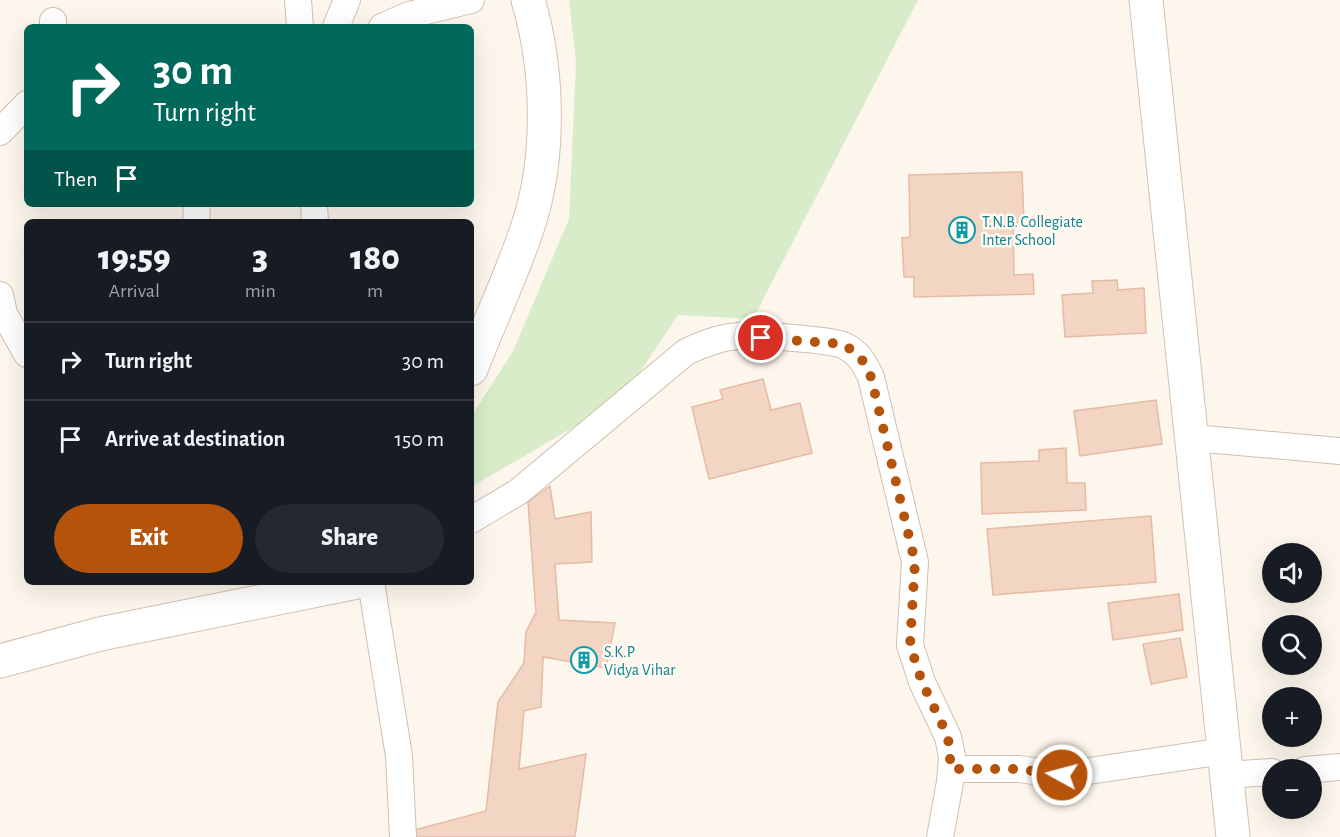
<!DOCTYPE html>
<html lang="en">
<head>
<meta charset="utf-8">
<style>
  body { margin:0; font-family:"Alegreya Sans",sans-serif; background:#242831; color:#f1f3f6; height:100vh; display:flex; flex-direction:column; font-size:22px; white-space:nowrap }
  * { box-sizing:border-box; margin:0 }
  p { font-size:20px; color:#9ea1a6 }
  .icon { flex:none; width:33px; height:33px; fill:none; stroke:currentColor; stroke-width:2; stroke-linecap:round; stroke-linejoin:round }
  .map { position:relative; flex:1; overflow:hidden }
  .details { position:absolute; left:24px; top:219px; width:450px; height:366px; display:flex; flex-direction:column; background:#171b24; border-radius:9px; box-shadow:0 6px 24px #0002 }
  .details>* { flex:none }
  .hud { position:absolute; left:24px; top:24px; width:450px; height:183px; border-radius:9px; box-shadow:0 6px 24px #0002; background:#00695c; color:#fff; overflow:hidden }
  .tools { position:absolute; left:1262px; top:543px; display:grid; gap:12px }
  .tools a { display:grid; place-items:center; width:60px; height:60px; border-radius:50%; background:#171b24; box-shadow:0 6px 24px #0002; font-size:30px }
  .pin { position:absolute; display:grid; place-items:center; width:51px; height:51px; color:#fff; margin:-26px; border:3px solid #fff; border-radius:50%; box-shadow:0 2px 6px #0007 }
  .me { position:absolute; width:66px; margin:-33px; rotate:277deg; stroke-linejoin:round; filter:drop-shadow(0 0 4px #0008) }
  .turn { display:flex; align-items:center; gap:21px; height:126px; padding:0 30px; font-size:27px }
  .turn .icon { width:78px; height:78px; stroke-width:2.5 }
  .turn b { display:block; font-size:42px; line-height:51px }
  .then { display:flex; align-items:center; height:57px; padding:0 30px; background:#0003; gap:12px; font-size:22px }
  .eta { display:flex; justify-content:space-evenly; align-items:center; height:102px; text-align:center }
  .eta b { font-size:36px; font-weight:800; line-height:42px }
  .button { display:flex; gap:12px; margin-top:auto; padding:12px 30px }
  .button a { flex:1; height:69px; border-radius:36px; background:#b45309; color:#fff; font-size:24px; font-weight:800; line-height:69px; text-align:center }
  .button a+a { background:#242831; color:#f1f3f6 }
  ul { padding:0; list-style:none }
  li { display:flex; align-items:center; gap:18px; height:78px; padding:0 30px; border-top:2px solid #363941 }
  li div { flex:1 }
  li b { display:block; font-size:22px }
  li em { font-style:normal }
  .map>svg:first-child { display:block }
</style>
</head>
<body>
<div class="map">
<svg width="1340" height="837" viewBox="0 0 1340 837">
  <rect width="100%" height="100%" fill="#fdf6ec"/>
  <path fill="#d8ecc9" d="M 569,0 L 918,0 L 753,319 L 678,315 L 622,399 L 471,487 L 471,417 L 513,351 L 569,219 L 576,62 Z"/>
  <g fill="#f3d5c3" stroke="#e6bba3" stroke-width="1.5">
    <path d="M 1022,172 L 1024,222 L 1013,223 L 1014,275 L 1033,274 L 1034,294 L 914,297 L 914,277 L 904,277 L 902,238 L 910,237 L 909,175 Z"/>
    <path d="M 1117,280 L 1118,290 L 1144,288 L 1146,333 L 1065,337 L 1062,295 L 1093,293 L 1092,281 Z"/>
    <path d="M 763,379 L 771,410 L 800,403 L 812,453 L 709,479 L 692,407 L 723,399 L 720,390 Z"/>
    <path d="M 1156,400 L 1162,444 L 1080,456 L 1074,411 Z"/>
    <path d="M 1066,448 L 1067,483 L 1085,483 L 1086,510 L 982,514 L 981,463 L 1039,461 L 1039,450 Z"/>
    <path d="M 550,486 L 555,519 L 591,512 L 592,562 L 555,564 L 559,620 L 615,623 L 606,668 L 543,657 L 541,707 L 524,711 L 519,769 L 586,754 L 575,837 L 412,837 L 411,831 L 486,811 L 498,702 L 524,663 L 526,632 L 536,612 L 528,502 Z"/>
    <path d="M 1151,516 L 1156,582 L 993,595 L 987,529 Z"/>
    <path d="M 1179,594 L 1183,630 L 1113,640 L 1108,603 Z"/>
    <path d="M 1180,638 L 1187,677 L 1151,684 L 1143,644 Z"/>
  </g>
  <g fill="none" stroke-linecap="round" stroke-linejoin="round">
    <defs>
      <g id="minor">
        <path d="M 298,0 L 300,27"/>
        <path d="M 53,27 L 53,21"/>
        <path d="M 336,27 L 347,0"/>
        <path d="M 382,27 L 409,15 L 471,0"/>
        <path d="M 0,132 L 27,104"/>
        <path d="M 314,204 L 315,222"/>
        <path d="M 196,222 L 197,204"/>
        <path d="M 0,295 L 4,314 L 27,354"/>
        <path d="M 1193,438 L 1340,451"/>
        <path d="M 471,520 L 518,492 L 686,352 C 703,344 720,337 739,336 C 757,335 831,339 845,346 C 859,353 864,363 871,377 L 915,562 L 910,645 L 922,682 L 948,737 L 952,756 L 950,782 L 940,837"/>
        <path d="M 371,582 L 399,756 L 403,837"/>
        <path d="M 951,769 L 1019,769 L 1062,775 L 1224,751"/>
        <path d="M 1305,770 L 1340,767"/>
        <path d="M 1226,775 L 1272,772"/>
      </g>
      <g id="secondary">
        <path d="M 1146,0 L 1233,837"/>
        <path d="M 471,369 C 489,322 511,277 527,229 C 551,160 549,70 528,0"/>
        <path d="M 0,661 L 100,634 L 357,582"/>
      </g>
    </defs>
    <use href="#minor" stroke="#d1beb0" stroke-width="28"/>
    <use href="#secondary" stroke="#d6c0b0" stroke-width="35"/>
    <use href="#minor" stroke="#fff" stroke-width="26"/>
    <use href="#secondary" stroke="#fff" stroke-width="33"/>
  </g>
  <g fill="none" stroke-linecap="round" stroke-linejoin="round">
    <path stroke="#b45309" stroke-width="10" stroke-dasharray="0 18" d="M 761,338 L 843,344 L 860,356 L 871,377 L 915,562 L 910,645 L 922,682 L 948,737 L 951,769 L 1019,769 L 1062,775"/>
  </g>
  <defs>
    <symbol id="building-ring" viewBox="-11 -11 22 22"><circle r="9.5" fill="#fffaf3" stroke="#0f9aa8" stroke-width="1.5"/><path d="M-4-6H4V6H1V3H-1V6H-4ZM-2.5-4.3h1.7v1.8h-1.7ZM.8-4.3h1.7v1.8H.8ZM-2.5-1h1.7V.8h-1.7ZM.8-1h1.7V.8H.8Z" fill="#0f9aa8"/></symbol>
  </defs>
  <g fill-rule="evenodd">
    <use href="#building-ring" x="947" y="215" width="30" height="30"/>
    <use href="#building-ring" x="569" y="645" width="30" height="30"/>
  </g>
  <g text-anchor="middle" stroke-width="5" stroke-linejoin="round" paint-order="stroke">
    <g font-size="16" fill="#0d838f" stroke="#fffaf3" text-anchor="start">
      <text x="982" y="227">T.N.B. Collegiate<tspan x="982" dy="18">Inter School</tspan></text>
      <text x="604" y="657">S.K.P<tspan x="604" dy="18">Vidya Vihar</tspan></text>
    </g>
  </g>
</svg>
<div class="tools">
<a><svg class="icon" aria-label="sound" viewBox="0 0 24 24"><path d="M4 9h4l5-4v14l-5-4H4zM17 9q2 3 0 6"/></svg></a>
<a><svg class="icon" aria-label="search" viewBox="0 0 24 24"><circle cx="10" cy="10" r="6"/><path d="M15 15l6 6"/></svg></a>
<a>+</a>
<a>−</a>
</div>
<div class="pin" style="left:761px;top:338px;background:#d93025"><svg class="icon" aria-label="arrive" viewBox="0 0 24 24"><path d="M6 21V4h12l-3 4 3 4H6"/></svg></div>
<svg class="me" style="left:1062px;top:775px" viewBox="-20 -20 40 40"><circle r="17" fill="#b45309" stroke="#fff" stroke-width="3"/><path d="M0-11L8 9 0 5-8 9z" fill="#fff"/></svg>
<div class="hud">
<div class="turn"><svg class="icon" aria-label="right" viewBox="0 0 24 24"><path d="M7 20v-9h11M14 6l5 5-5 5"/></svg><div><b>30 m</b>Turn right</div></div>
<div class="then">Then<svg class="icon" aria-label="arrive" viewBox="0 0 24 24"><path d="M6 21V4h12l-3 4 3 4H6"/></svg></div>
</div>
<section class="details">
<div class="eta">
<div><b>19:59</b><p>Arrival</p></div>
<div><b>3</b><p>min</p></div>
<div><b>180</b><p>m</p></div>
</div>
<ul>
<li><svg class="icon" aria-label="right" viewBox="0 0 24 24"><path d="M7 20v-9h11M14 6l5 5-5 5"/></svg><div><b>Turn right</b></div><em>30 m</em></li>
<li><svg class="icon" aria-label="arrive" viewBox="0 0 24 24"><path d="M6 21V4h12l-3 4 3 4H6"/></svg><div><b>Arrive at destination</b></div><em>150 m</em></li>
</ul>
<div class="button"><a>Exit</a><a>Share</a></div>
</section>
</div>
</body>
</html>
